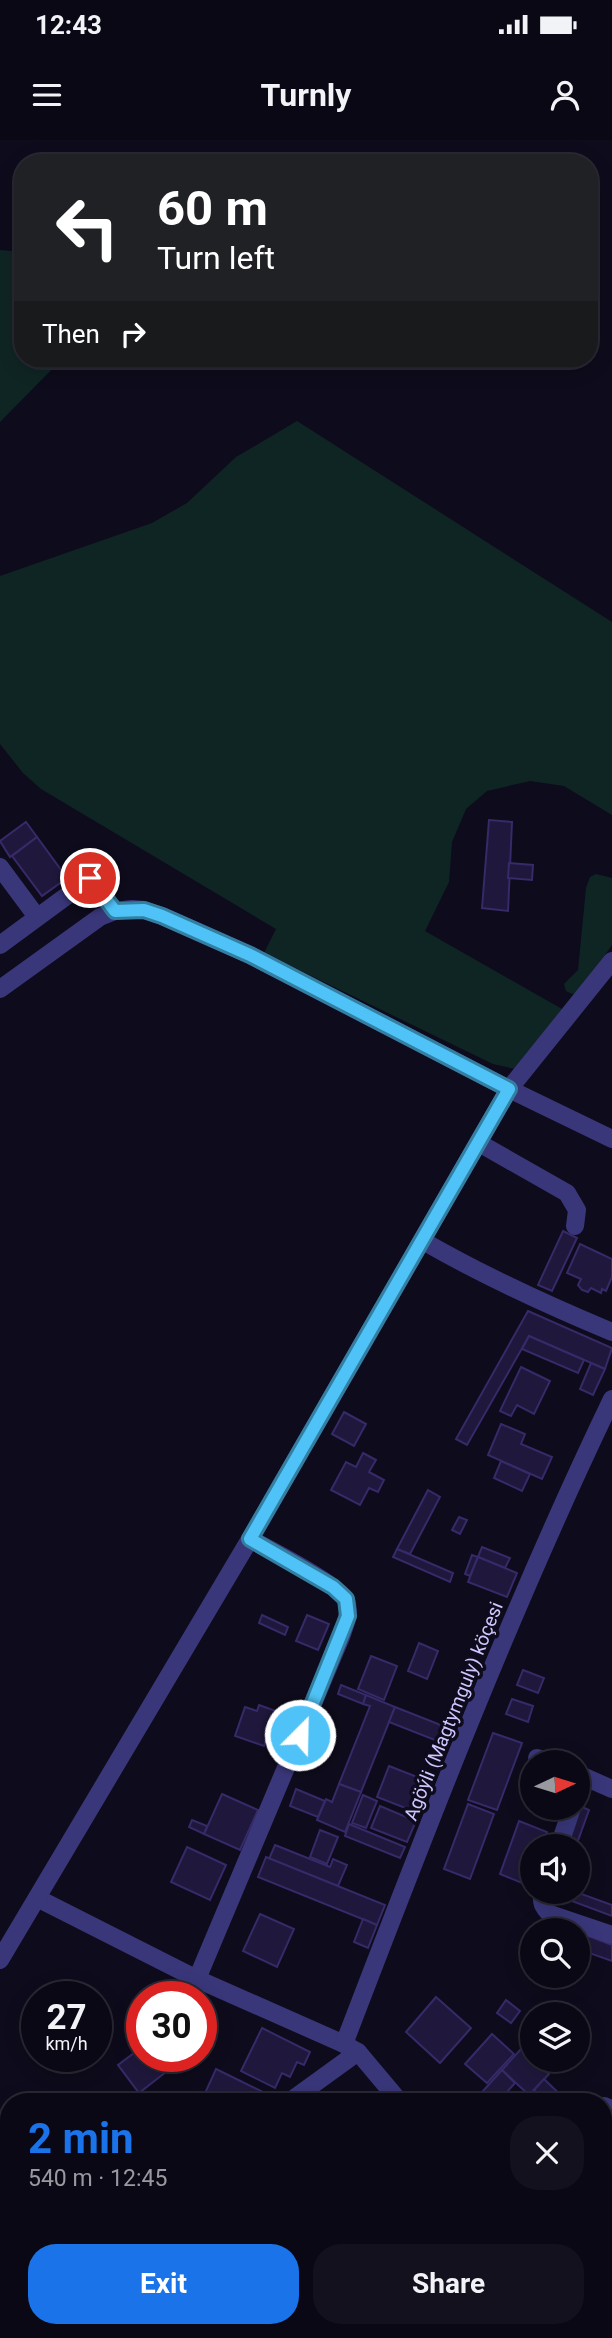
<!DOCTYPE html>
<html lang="en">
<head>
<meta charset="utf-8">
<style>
  body { margin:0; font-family:Roboto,sans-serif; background:#13111e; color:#f1f3f6; height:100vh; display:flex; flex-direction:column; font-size:26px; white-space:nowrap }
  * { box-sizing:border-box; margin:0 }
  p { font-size:23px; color:#999aa0 }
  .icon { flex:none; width:38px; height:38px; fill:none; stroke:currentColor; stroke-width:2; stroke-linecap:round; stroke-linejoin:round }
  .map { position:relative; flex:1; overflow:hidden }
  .sheet { position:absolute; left:0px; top:1953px; width:612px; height:245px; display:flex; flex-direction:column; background:#0a0815; border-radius:28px 28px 0 0; box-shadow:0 4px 18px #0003,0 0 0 2px #2a2934 }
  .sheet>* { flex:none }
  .hud { position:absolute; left:14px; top:14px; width:584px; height:214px; border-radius:28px; box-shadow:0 4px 18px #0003,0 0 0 2px #2a2934; background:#202124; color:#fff; overflow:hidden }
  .needle { width:46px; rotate:86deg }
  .controls { position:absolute; left:520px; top:1610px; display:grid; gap:14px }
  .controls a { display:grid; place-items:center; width:70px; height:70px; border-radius:50%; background:#0a0815; box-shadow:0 4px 18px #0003,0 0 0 2px #2a2934; font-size:35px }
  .speed { position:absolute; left:21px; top:1841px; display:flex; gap:14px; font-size:35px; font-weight:700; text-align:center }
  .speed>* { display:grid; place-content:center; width:91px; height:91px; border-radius:50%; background:#0a0815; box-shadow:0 4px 18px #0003,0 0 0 2px #2a2934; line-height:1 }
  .speed small { font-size:18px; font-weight:400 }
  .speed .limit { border:10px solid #d22; background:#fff; color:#111 }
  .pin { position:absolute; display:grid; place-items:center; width:60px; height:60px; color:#fff; margin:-30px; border:4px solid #fff; border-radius:50%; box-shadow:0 2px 7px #0007 }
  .me { position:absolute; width:77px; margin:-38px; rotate:23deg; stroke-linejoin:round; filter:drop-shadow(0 0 5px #0008) }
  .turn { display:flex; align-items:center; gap:24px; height:147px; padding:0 28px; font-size:32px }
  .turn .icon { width:91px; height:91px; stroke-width:2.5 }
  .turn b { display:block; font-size:49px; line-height:60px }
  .then { display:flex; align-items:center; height:66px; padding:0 28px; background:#0003; gap:14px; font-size:26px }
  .round { display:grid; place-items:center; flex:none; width:74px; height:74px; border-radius:28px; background:#13111e }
  .headline { display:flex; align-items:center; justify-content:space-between; height:119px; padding:0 28px }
  h1 { font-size:42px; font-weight:700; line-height:52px; color:#1a73e8 }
  .action { display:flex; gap:14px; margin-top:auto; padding:14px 28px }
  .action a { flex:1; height:80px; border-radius:28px; background:#1a73e8; color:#fff; font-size:28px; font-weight:700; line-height:80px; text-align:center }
  .action a+a { background:#13111e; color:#f1f3f6 }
  .status { display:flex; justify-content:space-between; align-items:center; height:49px; padding:0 35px; background:#0a0815; direction:ltr }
  .status svg { height:19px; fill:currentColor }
  header { display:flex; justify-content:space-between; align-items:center; height:91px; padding:0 28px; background:#0a0815; font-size:32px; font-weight:700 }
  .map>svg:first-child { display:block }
</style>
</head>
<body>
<div class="status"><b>12:43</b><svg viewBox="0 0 49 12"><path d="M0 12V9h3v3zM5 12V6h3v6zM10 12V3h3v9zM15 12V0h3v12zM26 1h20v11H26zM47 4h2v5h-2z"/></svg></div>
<header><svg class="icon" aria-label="menu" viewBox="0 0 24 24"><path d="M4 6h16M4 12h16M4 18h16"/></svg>Turnly<svg class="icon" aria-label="person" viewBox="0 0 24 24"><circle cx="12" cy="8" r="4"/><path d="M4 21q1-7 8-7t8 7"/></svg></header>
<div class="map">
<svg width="612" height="2198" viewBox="0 0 612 2198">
  <rect width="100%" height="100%" fill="#0e0b1c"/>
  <g fill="#0f2524">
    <path d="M 0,110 L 23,112 L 23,219 L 62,219 L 0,282 Z"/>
    <path d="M 297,281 L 612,482 L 612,675 L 564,646 L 530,641 L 487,651 L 466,669 L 452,702 L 449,742 L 425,791 L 562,869 L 515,929 L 493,924 L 264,813 L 276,789 L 41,649 L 23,633 L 0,604 L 0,436 L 152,383 L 187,363 L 236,317 Z"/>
    <path d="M 596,734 L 612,738 L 612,805 L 579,852 L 572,854 L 566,851 L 564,844 L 578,830 L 586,748 L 590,737 Z"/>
  </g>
  <g fill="#1f183c" stroke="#362a68" stroke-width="2">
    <path d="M 489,680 L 512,682 L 508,771 L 482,768 Z"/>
    <path d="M 26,682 L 37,697 L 10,717 L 0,701 Z"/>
    <path d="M 37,697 L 67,738 L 42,756 L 12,716 Z"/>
    <path d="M 509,723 L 533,725 L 532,740 L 508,738 Z"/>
    <path d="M 563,1091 L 577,1098 L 552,1151 L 538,1145 Z"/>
    <path d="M 580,1104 L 612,1119 L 612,1137 L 606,1151 L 602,1149 L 601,1153 L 591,1148 L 588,1152 L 582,1150 L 578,1145 L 581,1139 L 567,1133 Z"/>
    <path d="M 528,1171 L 612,1208 L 605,1229 L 529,1196 L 467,1305 L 456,1299 Z"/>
    <path d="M 529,1196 L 584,1220 L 578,1233 L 522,1209 Z"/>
    <path d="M 591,1223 L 605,1229 L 593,1255 L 580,1249 Z"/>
    <path d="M 521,1227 L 550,1241 L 534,1274 L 517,1265 L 511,1276 L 500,1271 Z"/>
    <path d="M 344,1272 L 366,1284 L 354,1306 L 332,1294 Z"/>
    <path d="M 501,1284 L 525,1294 L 521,1304 L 552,1317 L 542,1339 L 488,1315 Z"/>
    <path d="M 363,1313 L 376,1320 L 369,1332 L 384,1340 L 378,1352 L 369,1348 L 360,1365 L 331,1350 L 346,1322 L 356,1327 Z"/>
    <path d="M 501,1321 L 530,1334 L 522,1351 L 494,1338 Z"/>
    <path d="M 428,1350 L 440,1357 L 410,1414 L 397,1409 Z"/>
    <path d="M 459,1377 L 467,1380 L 460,1394 L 452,1390 Z"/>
    <path d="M 482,1407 L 510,1418 L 505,1428 L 478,1417 Z"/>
    <path d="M 397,1409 L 453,1433 L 450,1442 L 393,1417 Z"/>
    <path d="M 472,1415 L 478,1417 L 470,1436 L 465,1434 Z"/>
    <path d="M 478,1417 L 517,1433 L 507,1457 L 468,1442 Z"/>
    <path d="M 262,1475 L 288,1487 L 285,1495 L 259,1483 Z"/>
    <path d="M 307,1475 L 329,1484 L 318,1510 L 296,1501 Z"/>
    <path d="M 419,1503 L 438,1511 L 427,1539 L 408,1531 Z"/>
    <path d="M 371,1516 L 397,1526 L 384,1560 L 358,1549 Z"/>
    <path d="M 523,1530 L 544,1538 L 538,1553 L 517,1545 Z"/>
    <path d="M 341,1545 L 366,1555 L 363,1564 L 338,1554 Z"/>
    <path d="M 366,1555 L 395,1567 L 361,1652 L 339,1644 L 370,1566 L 363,1564 Z"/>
    <path d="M 512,1559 L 533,1566 L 528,1582 L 506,1574 Z"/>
    <path d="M 259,1565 L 276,1571 L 264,1606 L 235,1596 L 245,1567 L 257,1571 Z"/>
    <path d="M 395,1567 L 451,1589 L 445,1604 L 389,1582 Z"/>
    <path d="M 493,1593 L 522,1603 L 497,1670 L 468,1660 Z"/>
    <path d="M 389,1626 L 430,1642 L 418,1673 L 377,1657 Z"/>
    <path d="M 339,1644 L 361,1652 L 345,1692 L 317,1680 L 326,1659 L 332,1662 Z"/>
    <path d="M 296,1649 L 325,1661 L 318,1677 L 290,1666 Z"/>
    <path d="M 222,1654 L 258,1670 L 240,1710 L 204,1694 Z"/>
    <path d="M 363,1655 L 377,1661 L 366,1688 L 352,1683 Z"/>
    <path d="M 468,1664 L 494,1674 L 470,1739 L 444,1729 Z"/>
    <path d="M 380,1666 L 416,1681 L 407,1702 L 371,1688 Z"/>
    <path d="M 580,1666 L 589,1670 L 576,1706 L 565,1706 Z"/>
    <path d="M 192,1680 L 207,1686 L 204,1694 L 189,1687 Z"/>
    <path d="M 519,1681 L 547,1692 L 542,1706 L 532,1706 L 532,1732 L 527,1745 L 500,1734 Z"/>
    <path d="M 349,1684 L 405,1707 L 400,1718 L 345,1696 Z"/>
    <path d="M 320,1690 L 338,1697 L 327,1724 L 310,1717 Z"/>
    <path d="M 275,1705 L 330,1727 L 333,1719 L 347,1725 L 338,1746 L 269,1719 Z"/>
    <path d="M 187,1707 L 226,1725 L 210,1760 L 171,1742 Z"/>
    <path d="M 266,1717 L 385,1765 L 377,1785 L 258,1737 Z"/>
    <path d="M 548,1752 L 576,1752 L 612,1765 L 612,1776 Z"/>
    <path d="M 260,1774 L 294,1789 L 277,1827 L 243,1811 Z"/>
    <path d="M 363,1779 L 377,1785 L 368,1808 L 354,1802 Z"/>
    <path d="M 578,1792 L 612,1805 L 612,1821 L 578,1809 Z"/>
    <path d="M 436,1857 L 471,1888 L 440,1923 L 406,1892 Z"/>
    <path d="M 506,1860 L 520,1871 L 511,1883 L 497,1873 Z"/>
    <path d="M 262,1888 L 310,1912 L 304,1925 L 297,1922 L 290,1937 L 282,1933 L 275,1948 L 241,1931 Z"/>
    <path d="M 492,1894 L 514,1914 L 487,1943 L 465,1924 Z"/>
    <path d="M 142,1907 L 142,1916 L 185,1917 L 139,1953 L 118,1925 Z"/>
    <path d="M 521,1909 L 549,1934 L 529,1955 L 502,1930 Z"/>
    <path d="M 216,1929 L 265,1953 L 260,1962 L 201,1962 Z"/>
    <path d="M 502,1930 L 515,1943 L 498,1962 L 496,1962 L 483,1951 Z"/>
    <path d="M 544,1939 L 568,1962 L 547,1962 L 534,1950 Z"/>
    <path d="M 604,2056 L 612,2061 L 612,2095 L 604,2090 Z"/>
    <path d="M 16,2189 L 25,2189 L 31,2198 L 4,2198 Z"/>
    <path d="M 25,2189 L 40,2189 L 47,2198 L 31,2198 Z"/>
    <path d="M 98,2189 L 114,2189 L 120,2198 L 104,2198 Z"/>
    <path d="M 309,2189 L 335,2189 L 323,2198 L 315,2198 Z"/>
    <path d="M 402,2189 L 432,2189 L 438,2198 L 408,2198 Z"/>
    <path d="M 513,2189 L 562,2189 L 568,2198 L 519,2198 Z"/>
  </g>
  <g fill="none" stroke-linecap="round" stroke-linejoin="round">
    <g stroke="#39377a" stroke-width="18">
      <path d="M 0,727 L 37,777"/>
      <path d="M 0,805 L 91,738 L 115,771"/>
      <path d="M 0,849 L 100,777 L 115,771 L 132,769 L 144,770 L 162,776 L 250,815 L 509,949 L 612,999"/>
      <path d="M 479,1003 L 567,1053 L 577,1070 L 575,1086"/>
      <path d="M 423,1101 C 484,1136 547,1165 612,1192"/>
      <path d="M 537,1618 L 548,1622"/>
      <path d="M 578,1634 L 612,1649"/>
      <path d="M 559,1706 L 572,1668"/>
      <path d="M 543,1752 C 540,1762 543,1767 550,1774 L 612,1795"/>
      <path d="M 37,1758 L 197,1839 L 344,1904 L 358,1912 L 400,1962"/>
      <path d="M 0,1820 L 250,1399 L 509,949 L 612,821"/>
      <path d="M 197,1839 L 341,1497 C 345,1485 351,1473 346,1460 C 339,1445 269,1409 250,1399"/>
      <path d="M 344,1904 C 427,1687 511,1469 612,1259"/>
      <path d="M 289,1962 L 358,1912"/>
      <path d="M 604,1966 L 612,1969"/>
      <path d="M 0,2174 L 9,2167"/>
      <path d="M 206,2189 L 213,2198"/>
      <path d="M 579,2189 L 586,2198"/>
      <path d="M 337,2198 L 349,2189"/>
    </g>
  </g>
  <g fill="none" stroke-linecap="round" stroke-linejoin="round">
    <defs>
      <path id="route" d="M 90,738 L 115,771 L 144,770 L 162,776 L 250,815 L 509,949 L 250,1399 L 333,1447 L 346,1459 L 348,1476 L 300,1595"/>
    </defs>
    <use href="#route" stroke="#337fa1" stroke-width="18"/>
    <use href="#route" stroke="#4fc3f7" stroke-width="12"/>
  </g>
  <g text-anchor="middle" stroke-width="7" stroke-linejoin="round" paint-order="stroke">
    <g font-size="19" fill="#cdc7fe" stroke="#0e0b1c">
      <text transform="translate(453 1571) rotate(-68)" y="7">Agöýli (Magtymguly) köçesi</text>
    </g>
  </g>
</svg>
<div class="controls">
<a><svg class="needle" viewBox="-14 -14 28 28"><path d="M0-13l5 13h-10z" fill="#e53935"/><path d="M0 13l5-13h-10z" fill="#999aa0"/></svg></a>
<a><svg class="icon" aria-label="sound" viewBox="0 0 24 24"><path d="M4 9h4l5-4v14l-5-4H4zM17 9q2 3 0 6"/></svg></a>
<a><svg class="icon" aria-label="search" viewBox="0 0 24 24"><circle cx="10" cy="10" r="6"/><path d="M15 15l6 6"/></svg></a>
<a><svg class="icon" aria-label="layers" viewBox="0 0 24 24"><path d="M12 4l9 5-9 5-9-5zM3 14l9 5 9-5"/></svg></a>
</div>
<div class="speed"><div>27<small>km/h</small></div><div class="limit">30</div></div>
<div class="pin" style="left:90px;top:738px;background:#d93025"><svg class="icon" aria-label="arrive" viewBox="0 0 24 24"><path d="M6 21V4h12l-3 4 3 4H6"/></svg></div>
<svg class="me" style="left:300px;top:1595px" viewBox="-20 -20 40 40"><circle r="17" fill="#4fc3f7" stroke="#fff" stroke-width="3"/><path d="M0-11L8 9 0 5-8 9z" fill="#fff"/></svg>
<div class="hud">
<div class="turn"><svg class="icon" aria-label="left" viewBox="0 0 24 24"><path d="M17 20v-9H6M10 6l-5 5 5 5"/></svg><div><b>60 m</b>Turn left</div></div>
<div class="then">Then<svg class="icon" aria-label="right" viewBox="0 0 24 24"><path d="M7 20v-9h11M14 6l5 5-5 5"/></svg></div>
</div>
<section class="sheet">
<div class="headline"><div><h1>2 min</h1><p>540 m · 12:45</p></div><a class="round"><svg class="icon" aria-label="close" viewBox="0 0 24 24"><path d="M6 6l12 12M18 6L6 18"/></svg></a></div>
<div class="action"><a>Exit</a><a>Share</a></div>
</section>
</div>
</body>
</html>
